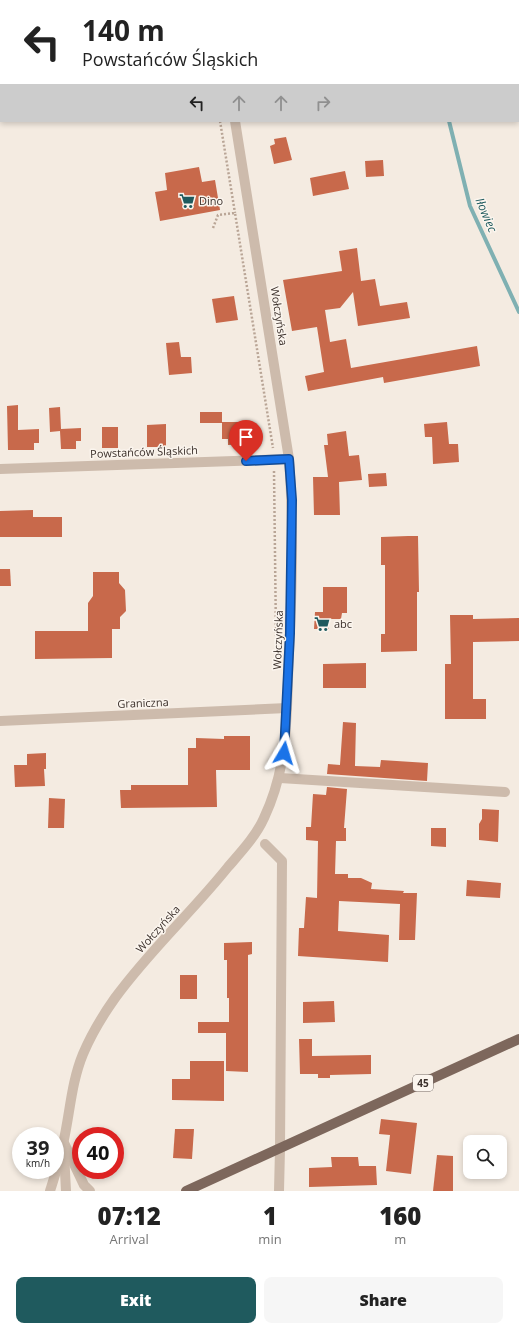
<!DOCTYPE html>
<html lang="en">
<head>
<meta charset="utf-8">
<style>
  body { margin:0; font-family:"Open Sans",sans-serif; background:#f6f6f6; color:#222; height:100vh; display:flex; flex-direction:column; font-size:15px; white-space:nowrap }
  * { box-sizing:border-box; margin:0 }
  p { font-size:13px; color:#767676 }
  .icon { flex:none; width:22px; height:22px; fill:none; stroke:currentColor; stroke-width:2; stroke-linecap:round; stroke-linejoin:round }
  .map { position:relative; height:1191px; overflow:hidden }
  .sheet { display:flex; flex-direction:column; background:#fff; flex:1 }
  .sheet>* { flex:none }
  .banner { position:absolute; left:0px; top:0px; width:519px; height:122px; box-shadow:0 2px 6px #0003; background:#fff; color:#222; overflow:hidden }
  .fabs { position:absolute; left:463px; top:1135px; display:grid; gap:8px }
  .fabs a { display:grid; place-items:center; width:44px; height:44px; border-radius:8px; background:#fff; box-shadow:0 2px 6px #0003; font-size:20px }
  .speed { position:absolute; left:12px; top:1127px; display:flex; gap:8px; font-size:20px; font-weight:700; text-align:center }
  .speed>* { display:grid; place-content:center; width:52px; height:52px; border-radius:50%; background:#fff; box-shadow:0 2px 6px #0003; line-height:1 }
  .speed small { font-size:10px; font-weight:400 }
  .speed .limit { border:6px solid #d22; background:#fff; color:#111 }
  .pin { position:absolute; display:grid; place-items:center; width:34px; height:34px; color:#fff; margin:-41px -17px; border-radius:50% 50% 50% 0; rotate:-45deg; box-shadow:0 0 4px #0007 }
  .pin .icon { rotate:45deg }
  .me { position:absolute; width:44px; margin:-22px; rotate:7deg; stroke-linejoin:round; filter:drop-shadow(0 0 3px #0008) }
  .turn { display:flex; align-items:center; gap:14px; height:84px; padding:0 16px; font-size:18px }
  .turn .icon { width:52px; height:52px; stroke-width:2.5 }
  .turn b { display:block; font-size:28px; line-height:34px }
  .lanes { display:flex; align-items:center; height:38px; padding:0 16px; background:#0003; justify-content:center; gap:20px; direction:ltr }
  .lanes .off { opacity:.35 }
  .eta { display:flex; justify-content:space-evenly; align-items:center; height:68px; text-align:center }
  .eta b { font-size:24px; font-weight:800; line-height:28px }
  .primary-button { display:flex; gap:8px; margin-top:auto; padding:8px 16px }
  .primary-button a { flex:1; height:46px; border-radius:8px; background:#1f5a5e; color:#fff; font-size:16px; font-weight:800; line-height:46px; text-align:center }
  .primary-button a+a { background:#f6f6f6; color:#222 }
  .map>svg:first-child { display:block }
</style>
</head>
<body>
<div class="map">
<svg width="519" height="1191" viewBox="0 0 519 1191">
  <rect width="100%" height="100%" fill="#f4ebe1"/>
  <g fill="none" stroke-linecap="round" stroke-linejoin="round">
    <g stroke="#7fb0b2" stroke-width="4">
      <path d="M 420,0 L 420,1"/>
      <path d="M 449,121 L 470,206 L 519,312"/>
    </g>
  </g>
  <g fill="#c8694b">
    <path d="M 286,137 L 292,160 L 274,164 L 270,146 L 275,144 L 274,139 Z"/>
    <path d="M 383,160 L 384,176 L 366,177 L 365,161 Z"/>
    <path d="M 199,167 L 202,182 L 215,180 L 220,210 L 160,221 L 155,192 L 167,190 L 165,173 Z"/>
    <path d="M 345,171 L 349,189 L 313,196 L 310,178 Z"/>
    <path d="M 357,248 L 361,281 L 375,279 L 380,306 L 407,302 L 410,318 L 358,326 L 353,292 L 340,308 L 325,310 L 330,342 L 346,339 L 351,368 L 477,346 L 480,366 L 384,383 L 383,377 L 308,391 L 305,376 L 324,372 L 317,327 L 292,331 L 283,280 L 342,271 L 339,251 Z"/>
    <path d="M 234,296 L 238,320 L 216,323 L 212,299 Z"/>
    <path d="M 179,342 L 181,357 L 191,357 L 192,373 L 169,375 L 166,343 Z"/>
    <path d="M 18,405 L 18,430 L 39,429 L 39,443 L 34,443 L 34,450 L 8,450 L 7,406 Z"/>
    <path d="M 60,407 L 61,429 L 81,428 L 81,441 L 76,441 L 76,449 L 61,449 L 60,431 L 50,432 L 49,408 Z"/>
    <path d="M 200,412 L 222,412 L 222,422 L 248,422 L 249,444 L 228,445 L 228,439 L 222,439 L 222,423 L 200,423 Z"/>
    <path d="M 447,422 L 449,444 L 458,444 L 459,462 L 433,464 L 432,437 L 425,437 L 424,424 Z"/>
    <path d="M 166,424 L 166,447 L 147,447 L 147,425 Z"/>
    <rect x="102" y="427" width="16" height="21"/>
    <path d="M 346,431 L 349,456 L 359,455 L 362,480 L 339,482 L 340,515 L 314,515 L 313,477 L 328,477 L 324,445 L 328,445 L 327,434 Z"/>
    <path d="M 386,473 L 387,486 L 369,487 L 368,474 Z"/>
    <path d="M 33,510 L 33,517 L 62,517 L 62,537 L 0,537 L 0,511 Z"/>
    <path d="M 408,536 L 418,536 L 419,592 L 417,592 L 417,651 L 381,652 L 381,634 L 385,634 L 385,565 L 381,565 L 381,537 Z"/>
    <path d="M 0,569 L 10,569 L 11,586 L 0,586 Z"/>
    <path d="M 93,572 L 119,572 L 119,583 L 125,590 L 126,611 L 120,617 L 120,629 L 112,629 L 112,658 L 35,659 L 35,631 L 88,631 L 88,603 L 93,596 Z"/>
    <path d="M 323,587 L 347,587 L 347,613 L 342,613 L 341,619 L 328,619 L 329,629 L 314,629 L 315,612 L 323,612 Z"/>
    <path d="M 450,615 L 473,615 L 473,619 L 519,618 L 519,641 L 473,642 L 473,699 L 486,699 L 486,719 L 445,719 L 445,664 L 451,664 Z"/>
    <path d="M 366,663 L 366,688 L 323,688 L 323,664 Z"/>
    <path d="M 343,722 L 356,723 L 355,766 L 380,767 L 381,760 L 428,763 L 427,781 L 327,774 L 328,764 L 340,765 Z"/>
    <path d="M 224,736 L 250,736 L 250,770 L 216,770 L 217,807 L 121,808 L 120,790 L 131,790 L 131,785 L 188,785 L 188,748 L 196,748 L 196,738 L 224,739 Z"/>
    <path d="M 46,753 L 46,769 L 44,769 L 45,786 L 15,787 L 14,765 L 27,765 L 27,754 Z"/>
    <path d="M 327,787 L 347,789 L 344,828 L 346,828 L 346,841 L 336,841 L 335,874 L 348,874 L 348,878 L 361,878 L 372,883 L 371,889 L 404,891 L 403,893 L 417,893 L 415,940 L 399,940 L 400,904 L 339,901 L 338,931 L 389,935 L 388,962 L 298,956 L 299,928 L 304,928 L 306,897 L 317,898 L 318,841 L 306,840 L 306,827 L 311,827 L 313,794 L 326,795 Z"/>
    <path d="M 49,798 L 65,799 L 64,828 L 48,828 Z"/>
    <path d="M 482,809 L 499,810 L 498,842 L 479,840 L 479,824 L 482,819 Z"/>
    <path d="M 431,828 L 446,828 L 446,847 L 431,846 Z"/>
    <path d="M 467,880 L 501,883 L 500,898 L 466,896 Z"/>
    <path d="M 252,942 L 252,954 L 248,955 L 248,1072 L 226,1071 L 226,1033 L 198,1033 L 198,1022 L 229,1022 L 229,998 L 227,998 L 227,960 L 224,960 L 224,943 Z"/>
    <rect x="180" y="975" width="17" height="24"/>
    <path d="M 334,1001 L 335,1022 L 303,1023 L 303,1002 Z"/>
    <path d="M 299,1039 L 312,1039 L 312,1056 L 371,1055 L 371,1074 L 330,1075 L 330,1078 L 318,1078 L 318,1074 L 300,1074 Z"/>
    <path d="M 190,1061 L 224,1061 L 224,1101 L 172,1100 L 172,1079 L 190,1079 Z"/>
    <path d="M 381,1119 L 417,1123 L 411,1174 L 386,1171 L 390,1135 L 379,1134 Z"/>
    <path d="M 175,1129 L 194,1129 L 192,1159 L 173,1158 Z"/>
    <path d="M 437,1155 L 453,1156 L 453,1191 L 433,1191 Z"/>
    <path d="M 331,1157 L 358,1157 L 359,1166 L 376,1166 L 377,1185 L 309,1187 L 309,1168 L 332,1167 Z"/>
  </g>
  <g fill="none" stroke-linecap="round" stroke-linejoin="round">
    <g stroke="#b9a596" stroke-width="2.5" stroke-dasharray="2 2" stroke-linecap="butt">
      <path d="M 200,0 L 200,1"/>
      <path d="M 220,121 L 235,213"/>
      <path d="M 213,228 L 218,215 L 235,213 L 273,448"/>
      <path d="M 274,471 L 276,636"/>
    </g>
    <path stroke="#cdbbac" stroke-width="6" d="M 0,28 L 1,28"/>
    <g stroke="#cdbbac" stroke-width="10">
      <path d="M 0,469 L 289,459"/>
      <path d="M 0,721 L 287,708"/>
      <path d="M 280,778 L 505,792"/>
      <path d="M 265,844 L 282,861 L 280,1149"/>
    </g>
    <g stroke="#cdbbac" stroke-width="10">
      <path d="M 216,0 L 216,1"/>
      <path d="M 64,1143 L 84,1185 L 90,1191"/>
      <path d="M 64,1153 L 66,1191"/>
      <path d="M 50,1191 C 55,1175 60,1160 63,1144 C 70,1114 71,1083 83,1054 C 91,1035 103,1015 115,998 C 149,951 192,912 228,867 C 241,852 256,836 264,818 C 290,763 286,712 289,653 C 292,588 294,524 289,459 L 235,121"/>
      <path d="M 279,1191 L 280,1149"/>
    </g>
    <path stroke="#7d675c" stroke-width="10" d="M 186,1191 L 519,1039"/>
  </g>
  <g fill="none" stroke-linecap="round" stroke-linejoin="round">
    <defs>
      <path id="route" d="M 246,461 L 289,459 L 292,500 L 290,633 L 284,753"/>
    </defs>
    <use href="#route" stroke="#114b97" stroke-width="10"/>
    <use href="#route" stroke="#1a73e8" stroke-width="7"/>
  </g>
  <defs>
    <symbol id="supermarket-bare" viewBox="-9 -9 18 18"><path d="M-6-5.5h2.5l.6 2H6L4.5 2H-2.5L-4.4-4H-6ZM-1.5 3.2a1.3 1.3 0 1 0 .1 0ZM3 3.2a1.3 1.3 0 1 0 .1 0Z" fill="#1f5a5e" stroke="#fbf5ee" stroke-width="2.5" paint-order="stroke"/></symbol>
  </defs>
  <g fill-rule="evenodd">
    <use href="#supermarket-bare" x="176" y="190" width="22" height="22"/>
    <use href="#supermarket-bare" x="311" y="613" width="22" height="22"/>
  </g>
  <g text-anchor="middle" stroke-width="3" stroke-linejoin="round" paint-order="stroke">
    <rect fill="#fbf5ee" stroke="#756b66" stroke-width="1" x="413" y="1075" width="20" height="16" rx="3"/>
    <g font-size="10" font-weight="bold" fill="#3b302b">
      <text x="423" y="1087">45</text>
    </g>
    <g font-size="11" fill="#3b302b" stroke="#fbf5ee" text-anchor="start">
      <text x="199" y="205">Dino</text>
      <text x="334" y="628">abc</text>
    </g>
    <g font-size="11" fill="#3b302b" stroke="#fbf5ee">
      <text transform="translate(279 316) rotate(81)" y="4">Wołczyńska</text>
      <text transform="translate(144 452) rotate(-2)" y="4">Powstańców Śląskich</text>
      <text transform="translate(278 640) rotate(-88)" y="4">Wołczyńska</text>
      <text transform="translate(143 703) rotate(-2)" y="4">Graniczna</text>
      <text transform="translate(158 929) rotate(-48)" y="4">Wołczyńska</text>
    </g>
    <g font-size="12" font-style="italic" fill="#1f5a5e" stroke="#fbf5ee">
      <text transform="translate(486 215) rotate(67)" y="4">Iłowiec</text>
    </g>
  </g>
</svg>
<div class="fabs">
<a><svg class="icon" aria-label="search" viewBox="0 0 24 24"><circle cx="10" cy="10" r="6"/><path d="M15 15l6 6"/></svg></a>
</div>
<div class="speed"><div>39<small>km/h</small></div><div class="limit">40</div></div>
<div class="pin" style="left:246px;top:461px;background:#d93025"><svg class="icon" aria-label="arrive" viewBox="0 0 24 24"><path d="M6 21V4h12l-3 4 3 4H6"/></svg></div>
<svg class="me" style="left:284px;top:753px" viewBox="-20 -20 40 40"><path d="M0-17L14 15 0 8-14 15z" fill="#1a73e8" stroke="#fff" stroke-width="4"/></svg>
<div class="banner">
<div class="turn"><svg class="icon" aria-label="left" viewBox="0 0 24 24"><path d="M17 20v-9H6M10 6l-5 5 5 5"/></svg><div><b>140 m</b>Powstańców Śląskich</div></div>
<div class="lanes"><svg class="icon" aria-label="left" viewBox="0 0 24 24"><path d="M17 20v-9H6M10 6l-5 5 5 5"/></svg><svg class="icon off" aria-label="ahead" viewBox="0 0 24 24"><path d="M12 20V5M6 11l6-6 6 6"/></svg><svg class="icon off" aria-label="ahead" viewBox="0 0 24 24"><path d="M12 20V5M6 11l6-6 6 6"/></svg><svg class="icon off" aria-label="right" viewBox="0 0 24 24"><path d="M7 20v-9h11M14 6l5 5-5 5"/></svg></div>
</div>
</div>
<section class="sheet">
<div class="eta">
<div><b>07:12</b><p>Arrival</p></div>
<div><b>1</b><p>min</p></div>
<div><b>160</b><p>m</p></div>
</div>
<div class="primary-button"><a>Exit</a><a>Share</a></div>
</section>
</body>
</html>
